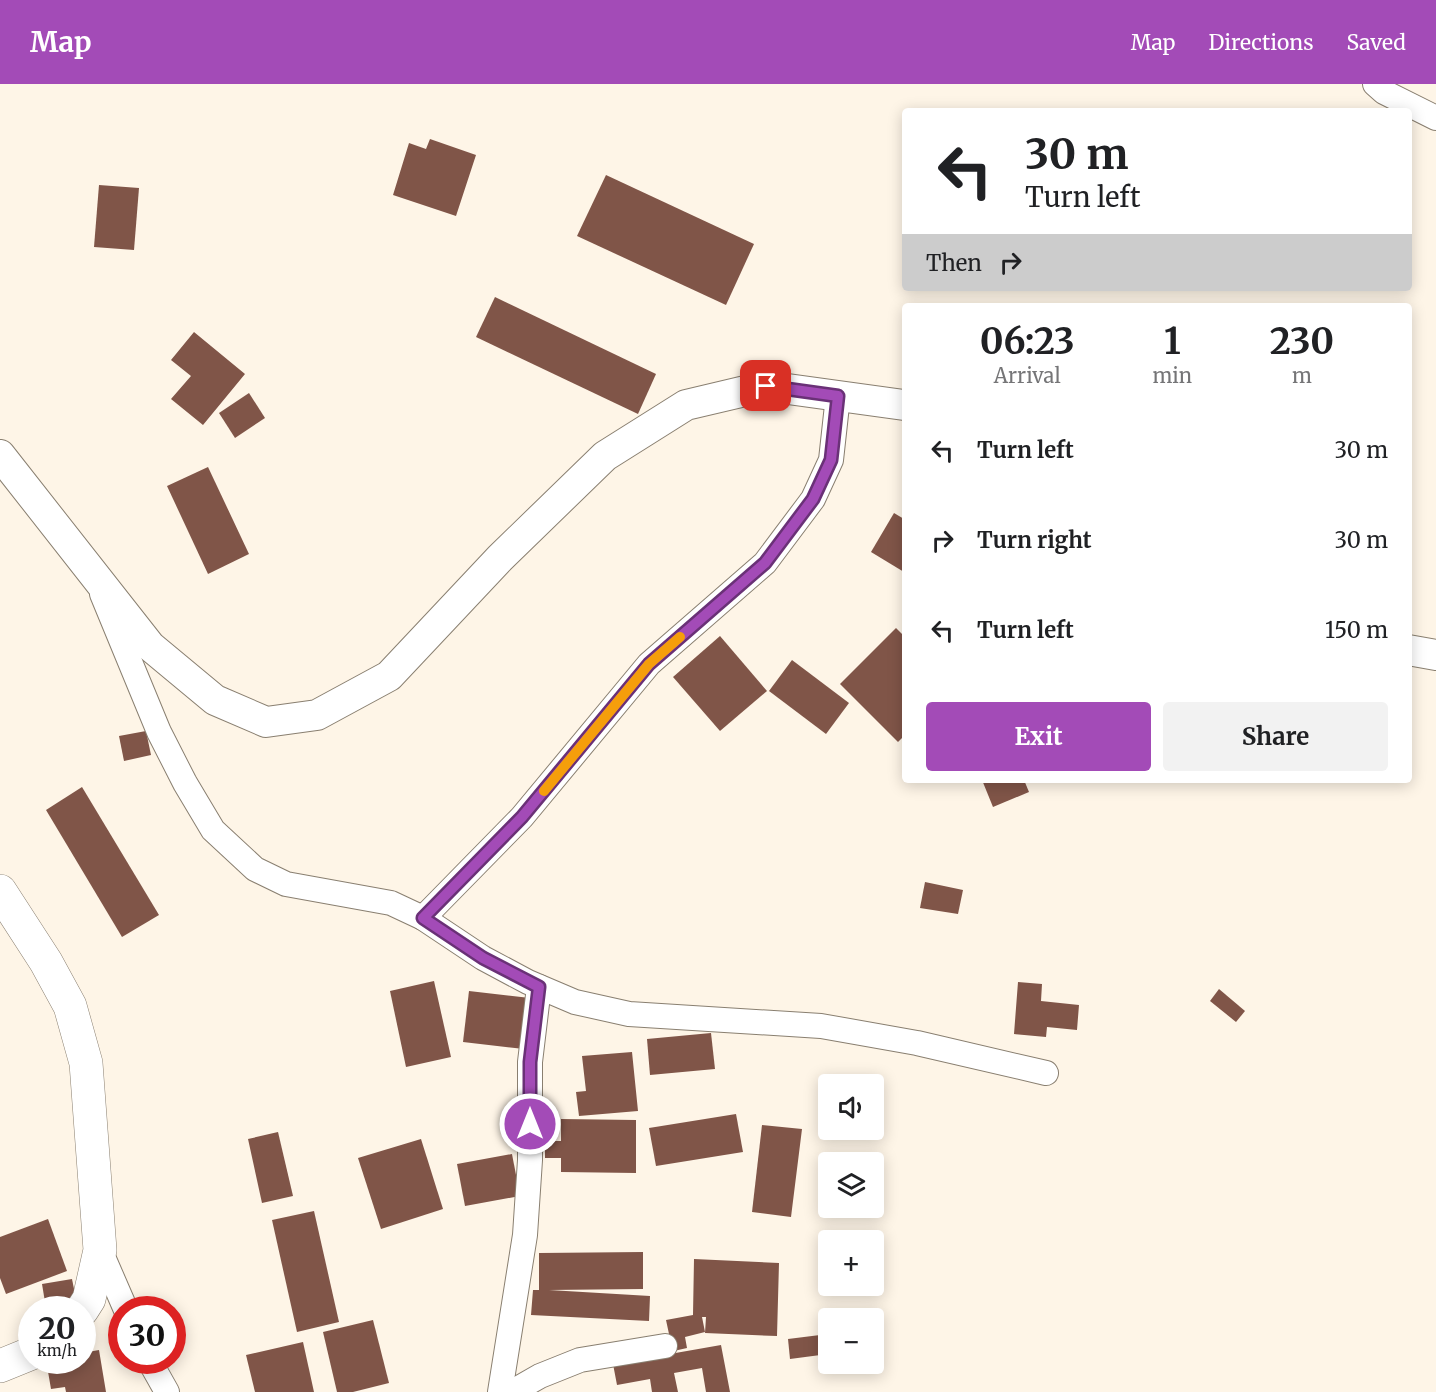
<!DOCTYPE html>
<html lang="en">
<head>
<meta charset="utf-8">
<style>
  body { margin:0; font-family:Merriweather,serif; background:#f2f2f2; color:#202124; height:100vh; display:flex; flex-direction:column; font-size:22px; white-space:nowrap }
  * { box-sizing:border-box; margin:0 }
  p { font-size:20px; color:#757577 }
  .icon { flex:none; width:33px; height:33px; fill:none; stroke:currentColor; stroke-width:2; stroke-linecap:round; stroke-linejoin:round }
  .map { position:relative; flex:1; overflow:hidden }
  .sheet { position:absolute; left:902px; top:219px; width:510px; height:480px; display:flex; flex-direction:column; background:#fff; border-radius:6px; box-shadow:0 3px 15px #0003 }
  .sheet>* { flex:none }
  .top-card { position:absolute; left:902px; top:24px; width:510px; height:183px; border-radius:6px; box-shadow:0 3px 15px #0003; background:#fff; color:#202124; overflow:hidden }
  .buttons { position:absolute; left:818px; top:990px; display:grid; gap:12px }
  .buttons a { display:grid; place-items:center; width:66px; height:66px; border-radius:6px; background:#fff; box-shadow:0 3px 15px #0003; font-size:30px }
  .speed { position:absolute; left:18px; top:1212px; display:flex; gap:12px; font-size:30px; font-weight:700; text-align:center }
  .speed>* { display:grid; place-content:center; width:78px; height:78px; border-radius:50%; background:#fff; box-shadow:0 3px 15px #0003; line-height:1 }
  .speed small { font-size:15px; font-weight:400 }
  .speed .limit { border:9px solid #d22; background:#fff; color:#111 }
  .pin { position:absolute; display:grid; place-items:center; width:51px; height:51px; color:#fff; margin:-26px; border-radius:12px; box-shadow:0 3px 9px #0006 }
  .me { position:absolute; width:66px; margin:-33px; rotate:0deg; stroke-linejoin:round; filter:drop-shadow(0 0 4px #0008) }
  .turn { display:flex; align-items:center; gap:21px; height:126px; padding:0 24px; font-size:27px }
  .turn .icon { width:78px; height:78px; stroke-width:2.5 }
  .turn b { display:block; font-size:42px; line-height:51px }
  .then { display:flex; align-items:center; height:57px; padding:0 24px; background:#0003; gap:12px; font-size:22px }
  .eta { display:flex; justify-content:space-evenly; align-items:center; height:102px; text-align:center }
  .eta b { font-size:36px; font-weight:700; line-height:42px }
  .primary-button { display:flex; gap:12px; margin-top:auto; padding:12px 24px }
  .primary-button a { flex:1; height:69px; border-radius:6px; background:#a34bb7; color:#fff; font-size:24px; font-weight:700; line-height:69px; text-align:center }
  .primary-button a+a { background:#f2f2f2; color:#202124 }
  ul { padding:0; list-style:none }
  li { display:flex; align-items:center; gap:18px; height:90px; padding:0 24px }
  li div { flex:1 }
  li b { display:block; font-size:22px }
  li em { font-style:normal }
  header { display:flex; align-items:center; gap:36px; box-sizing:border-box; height:84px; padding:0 30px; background:#a34bb7; color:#fff }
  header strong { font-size:28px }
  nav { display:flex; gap:33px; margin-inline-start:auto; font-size:21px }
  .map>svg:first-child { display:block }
</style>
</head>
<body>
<header>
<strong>Map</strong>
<nav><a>Map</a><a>Directions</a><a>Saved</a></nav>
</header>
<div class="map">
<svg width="1436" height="1308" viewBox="0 0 1436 1308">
  <rect width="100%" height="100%" fill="#fef5e7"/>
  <g fill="#805548">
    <path d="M 430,55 L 476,71 L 456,132 L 393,111 L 409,59 L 426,65 Z"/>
    <path d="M 606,91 L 754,160 L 726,221 L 577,152 Z"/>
    <path d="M 99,101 L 139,104 L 134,166 L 94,163 Z"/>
    <path d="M 495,213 L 656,290 L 638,330 L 476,253 Z"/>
    <path d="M 194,248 L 245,290 L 203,341 L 171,315 L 191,292 L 171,276 Z"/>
    <path d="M 249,309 L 265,334 L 235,354 L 219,329 Z"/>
    <path d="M 208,383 L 249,470 L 208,490 L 167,402 Z"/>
    <path d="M 894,429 L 904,435 L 904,488 L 871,468 Z"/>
    <path d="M 896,544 L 904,552 L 904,652 L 898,658 L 840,600 Z"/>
    <path d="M 720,552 L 767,607 L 720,647 L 673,593 Z"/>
    <path d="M 792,576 L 849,619 L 826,650 L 769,607 Z"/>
    <path d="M 146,647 L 151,671 L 124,677 L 119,652 Z"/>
    <path d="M 982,696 L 1024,696 L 1029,708 L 993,723 Z"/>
    <path d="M 82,703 L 159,831 L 122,853 L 46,726 Z"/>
    <path d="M 925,798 L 963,806 L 958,830 L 920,824 Z"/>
    <path d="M 434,897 L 451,973 L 406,983 L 390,907 Z"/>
    <path d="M 1018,898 L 1042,900 L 1041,917 L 1079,921 L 1077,946 L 1047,943 L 1046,953 L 1014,950 Z"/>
    <path d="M 1219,905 L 1245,927 L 1236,938 L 1210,917 Z"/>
    <path d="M 469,907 L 530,914 L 524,965 L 463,958 Z"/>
    <path d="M 711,949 L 715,985 L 650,991 L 647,955 Z"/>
    <path d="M 632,968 L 638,1027 L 579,1032 L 576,1008 L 586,1007 L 582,972 Z"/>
    <path d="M 736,1030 L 743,1068 L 656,1082 L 649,1044 Z"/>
    <path d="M 561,1035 L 636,1036 L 636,1089 L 561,1088 L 561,1074 L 545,1074 L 545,1057 L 561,1057 Z"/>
    <path d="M 762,1041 L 802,1045 L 791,1133 L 752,1128 Z"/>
    <path d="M 278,1048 L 293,1112 L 262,1119 L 248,1055 Z"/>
    <path d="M 421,1055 L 443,1125 L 381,1145 L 358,1074 Z"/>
    <path d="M 512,1070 L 520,1112 L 465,1122 L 457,1080 Z"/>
    <path d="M 314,1127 L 339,1238 L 297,1248 L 272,1136 Z"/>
    <path d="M 48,1135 L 67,1187 L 6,1210 L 0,1194 L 0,1153 Z"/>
    <path d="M 643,1168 L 643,1205 L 549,1206 L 650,1212 L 649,1237 L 531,1231 L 533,1206 L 539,1206 L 539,1169 Z"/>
    <path d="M 694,1175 L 779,1179 L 777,1252 L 705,1249 L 706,1233 L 702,1233 L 705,1248 L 685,1253 L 687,1264 L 638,1275 L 634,1258 L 669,1250 L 666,1236 L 693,1231 Z"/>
    <path d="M 72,1195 L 77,1220 L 46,1224 L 42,1200 Z"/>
    <path d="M 373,1236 L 389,1299 L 353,1308 L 337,1308 L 323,1248 Z"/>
    <path d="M 828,1250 L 828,1270 L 790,1275 L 788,1255 Z"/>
    <path d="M 303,1258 L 314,1308 L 255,1308 L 246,1271 Z"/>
    <path d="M 721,1261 L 730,1308 L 706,1308 L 702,1284 L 674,1289 L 678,1308 L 652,1308 L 650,1295 L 617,1301 L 613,1280 Z"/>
    <path d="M 99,1266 L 106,1308 L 66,1308 L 65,1303 L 51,1305 L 46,1276 L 82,1276 L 82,1269 Z"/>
  </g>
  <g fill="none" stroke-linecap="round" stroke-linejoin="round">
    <defs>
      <g id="minor">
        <path d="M 1375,0 L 1384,8 L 1436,34"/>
        <path d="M 102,510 L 159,648 L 185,699 L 213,746 L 255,785 L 286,800 L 391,819 L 423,834 L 483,874 L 528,898 L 575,918 L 629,930 L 821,942 L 917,959 L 1046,989"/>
        <path d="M 423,834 L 522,733 L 649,580 L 765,479 L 813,415 L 831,376 L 838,312"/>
        <path d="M 100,1166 L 126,1226"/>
        <path d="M 149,1276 L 167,1308"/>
        <path d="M 500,1308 L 525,1151 L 530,1076 L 530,978 L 539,903"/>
        <path d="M 512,1308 L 540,1292 L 580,1276 L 665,1262"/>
      </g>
      <g id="tertiary">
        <path d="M 0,371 L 150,562 L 215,616 L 266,638 L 317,631 L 389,592 L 500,474 L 605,372 L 686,321 L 766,302 L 904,321"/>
        <path d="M 1408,566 L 1436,571"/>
      </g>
      <g id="secondary">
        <path d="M 0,807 L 46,878 L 70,922 L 86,979 L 100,1166 L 89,1215 L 82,1226"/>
        <path d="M 0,1282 L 32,1269"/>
      </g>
    </defs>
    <use href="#minor" stroke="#897f70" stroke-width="26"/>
    <use href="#tertiary" stroke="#897f70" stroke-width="32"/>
    <use href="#secondary" stroke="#897f70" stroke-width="34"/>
    <use href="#minor" stroke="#fff" stroke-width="24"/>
    <use href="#tertiary" stroke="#fff" stroke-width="30"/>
    <use href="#secondary" stroke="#fff" stroke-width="33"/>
  </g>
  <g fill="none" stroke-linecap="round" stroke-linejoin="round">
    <defs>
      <path id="route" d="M 530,1040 L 530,978 L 539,903 L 483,874 L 423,834 L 522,733 L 649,580 L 765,479 L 813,415 L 831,376 L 838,312 L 766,302"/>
    </defs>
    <use href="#route" stroke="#6a3177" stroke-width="15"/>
    <use href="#route" stroke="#a34bb7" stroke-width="10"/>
    <path stroke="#f59e0b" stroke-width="10" d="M 544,707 L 649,580 L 680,553"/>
  </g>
</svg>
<div class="buttons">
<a><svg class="icon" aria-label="sound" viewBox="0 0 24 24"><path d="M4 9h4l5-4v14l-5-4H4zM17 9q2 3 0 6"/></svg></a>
<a><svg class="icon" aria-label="layers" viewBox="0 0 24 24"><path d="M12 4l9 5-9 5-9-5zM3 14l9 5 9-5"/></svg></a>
<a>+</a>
<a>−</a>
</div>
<div class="speed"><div>20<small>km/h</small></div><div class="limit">30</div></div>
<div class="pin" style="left:766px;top:302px;background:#d93025"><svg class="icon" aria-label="arrive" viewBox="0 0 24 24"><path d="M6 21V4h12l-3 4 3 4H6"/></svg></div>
<svg class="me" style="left:530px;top:1040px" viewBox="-20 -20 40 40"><circle r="17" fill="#a34bb7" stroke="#fff" stroke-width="3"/><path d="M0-11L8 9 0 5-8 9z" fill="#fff"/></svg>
<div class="top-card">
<div class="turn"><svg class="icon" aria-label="left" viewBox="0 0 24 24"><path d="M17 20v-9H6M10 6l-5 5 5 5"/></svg><div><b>30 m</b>Turn left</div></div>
<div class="then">Then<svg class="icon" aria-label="right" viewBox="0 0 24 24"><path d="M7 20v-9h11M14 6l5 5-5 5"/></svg></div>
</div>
<section class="sheet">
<div class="eta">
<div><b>06:23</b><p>Arrival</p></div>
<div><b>1</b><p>min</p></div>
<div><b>230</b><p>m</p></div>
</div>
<ul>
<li><svg class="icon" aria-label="left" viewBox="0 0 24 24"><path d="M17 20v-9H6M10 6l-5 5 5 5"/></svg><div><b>Turn left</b></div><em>30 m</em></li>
<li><svg class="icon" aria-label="right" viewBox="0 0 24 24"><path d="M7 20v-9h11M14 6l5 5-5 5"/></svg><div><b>Turn right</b></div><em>30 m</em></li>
<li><svg class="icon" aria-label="left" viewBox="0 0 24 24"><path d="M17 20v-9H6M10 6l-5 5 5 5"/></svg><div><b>Turn left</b></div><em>150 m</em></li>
</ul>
<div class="primary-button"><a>Exit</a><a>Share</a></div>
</section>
</div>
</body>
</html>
